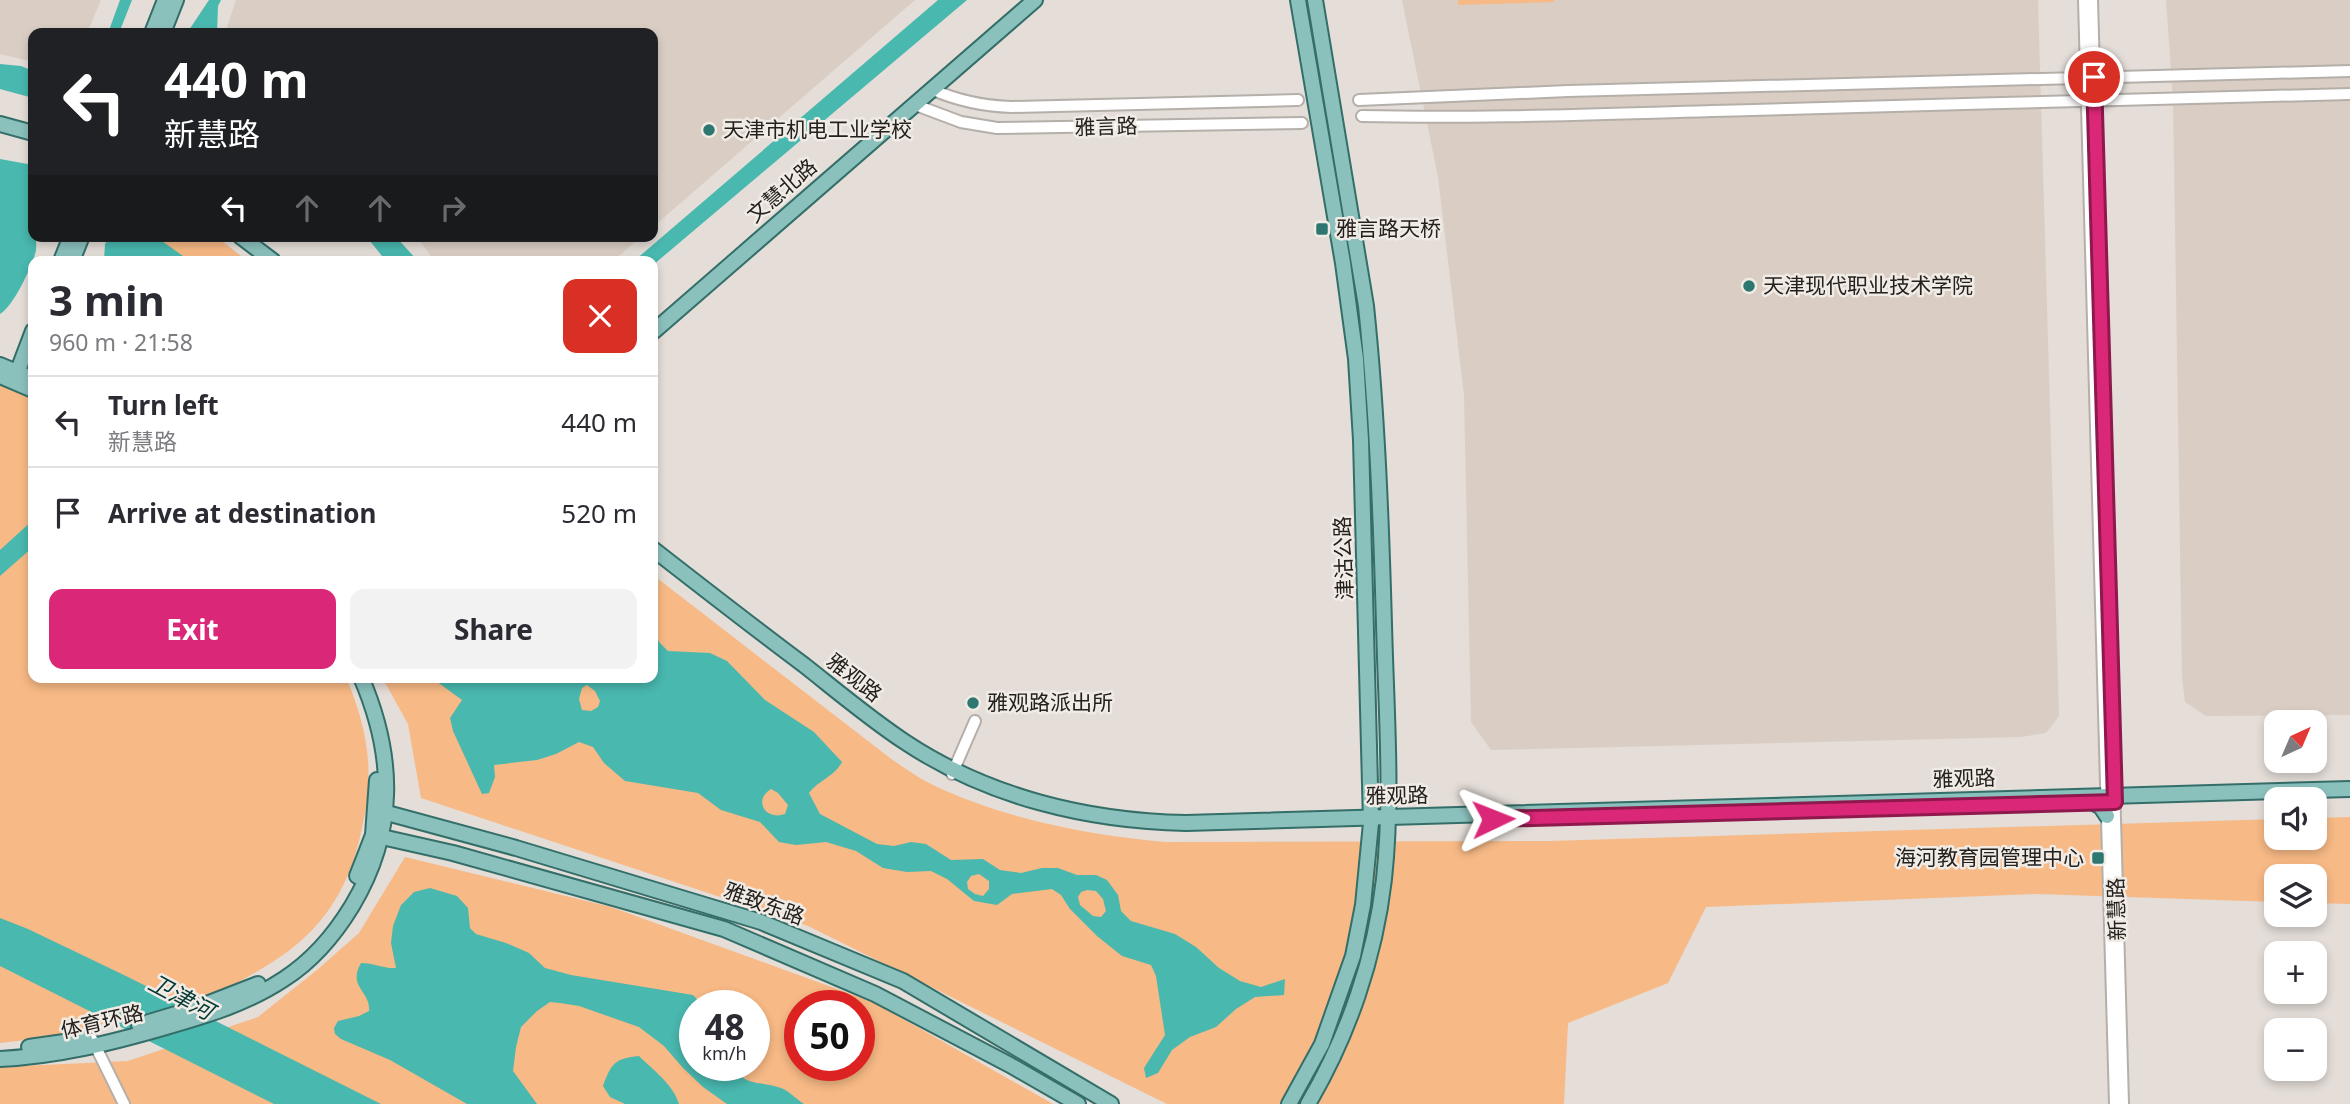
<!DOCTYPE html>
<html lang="en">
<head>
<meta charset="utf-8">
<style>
  body { margin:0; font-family:"Noto Sans","Noto Sans SC",sans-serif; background:#f2f2f3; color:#2b2b33; height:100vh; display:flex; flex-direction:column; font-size:26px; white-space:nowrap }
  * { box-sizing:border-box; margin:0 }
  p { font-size:23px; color:#7c7c81 }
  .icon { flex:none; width:38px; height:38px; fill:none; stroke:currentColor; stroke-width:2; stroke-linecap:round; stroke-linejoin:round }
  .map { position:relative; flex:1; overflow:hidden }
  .side { position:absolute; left:28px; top:256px; width:630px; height:427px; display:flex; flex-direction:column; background:#fff; border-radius:14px; box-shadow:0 4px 10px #0003 }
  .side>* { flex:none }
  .banner { position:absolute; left:28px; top:28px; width:630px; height:214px; border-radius:14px; box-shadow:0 4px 10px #0003; background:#202124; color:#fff; overflow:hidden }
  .needle { width:46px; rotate:44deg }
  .fabs { position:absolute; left:2264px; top:710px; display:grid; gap:14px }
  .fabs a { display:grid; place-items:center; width:63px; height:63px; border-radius:14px; background:#fff; box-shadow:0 4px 10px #0003; font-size:35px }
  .speed { position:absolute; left:679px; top:990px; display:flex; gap:14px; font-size:35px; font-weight:700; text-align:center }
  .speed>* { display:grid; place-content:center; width:91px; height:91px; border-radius:50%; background:#fff; box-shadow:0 4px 10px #0003; line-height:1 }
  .speed small { font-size:18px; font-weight:400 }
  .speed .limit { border:10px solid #d22; background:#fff; color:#111 }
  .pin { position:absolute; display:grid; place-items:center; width:60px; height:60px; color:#fff; margin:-30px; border:4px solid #fff; border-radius:50%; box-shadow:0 2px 7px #0007 }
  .me { position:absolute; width:77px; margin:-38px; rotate:88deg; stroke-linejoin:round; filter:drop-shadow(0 0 5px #0008) }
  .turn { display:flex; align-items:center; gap:24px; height:147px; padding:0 21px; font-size:32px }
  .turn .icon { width:91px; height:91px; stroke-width:2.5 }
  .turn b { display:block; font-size:49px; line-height:60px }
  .lanes { display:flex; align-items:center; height:66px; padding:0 21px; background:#0003; justify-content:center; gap:35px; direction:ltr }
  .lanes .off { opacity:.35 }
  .round { display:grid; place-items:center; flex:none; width:74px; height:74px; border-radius:14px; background:#f2f2f3 }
  .overview { display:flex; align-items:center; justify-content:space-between; height:119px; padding:0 21px }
  h1 { font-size:42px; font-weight:700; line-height:52px }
  .button { display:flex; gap:14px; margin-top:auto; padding:14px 21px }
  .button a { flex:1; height:80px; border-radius:14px; background:#db2777; color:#fff; font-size:28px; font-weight:700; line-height:80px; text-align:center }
  .button a+a { background:#f2f2f3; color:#2b2b33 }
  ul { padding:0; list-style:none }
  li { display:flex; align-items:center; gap:21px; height:91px; padding:0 21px; border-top:2px solid #e1e1e2 }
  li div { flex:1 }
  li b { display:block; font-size:26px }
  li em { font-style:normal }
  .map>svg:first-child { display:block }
</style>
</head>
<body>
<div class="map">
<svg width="2350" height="1104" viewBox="0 0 2350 1104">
  <rect width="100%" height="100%" fill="#e4ddd8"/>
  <g fill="#dacec4">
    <path d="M 0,0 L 101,0 L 87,33 L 33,33 L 33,62 L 0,54 Z"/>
    <path d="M 236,0 L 915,0 L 653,227 L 653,33 L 225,33 Z"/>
    <path d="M 1402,0 L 2038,0 L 2059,716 L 2046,733 L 2021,737 L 1491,750 L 1471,722 L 1464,395 L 1438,177 Z"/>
    <path d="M 2166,0 L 2350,0 L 2350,715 L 2206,716 L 2185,702 L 2182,677 L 2173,98 Z"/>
    <path d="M 416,236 L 642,236 L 613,261 L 435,261 Z"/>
  </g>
  <g fill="#f7b985" fill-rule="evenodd">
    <path d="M 1458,0 L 1554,0 L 1554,2 L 1458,5 Z"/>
    <path d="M 116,236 L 216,236 L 247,261 L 108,261 Z"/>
    <path d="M 0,383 L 33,397 L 33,677 L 346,677 C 368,730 375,772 362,828 C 348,896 317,938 256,972 C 245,978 234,985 223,990 C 200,999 175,1004 151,1011 C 101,1026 52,1038 0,1043 Z"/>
    <path d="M 653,575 L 890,758 C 903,767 917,777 931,784 C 1004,819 1086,835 1166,842 L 1550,841 L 2277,819 L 2277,838 L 2315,838 L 2315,818 L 2350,817 L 2350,904 L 2315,903 L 2315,877 L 2277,877 L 2277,902 L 2037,894 L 1706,907 L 1668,983 L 1568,1023 L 1564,1104 L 1167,1104 L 808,926 L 421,798 L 408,724 L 382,677 L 653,677 Z"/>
    <path d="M 405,857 L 611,907 L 873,1002 L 1053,1104 L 0,1104 L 0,1067 L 128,1061 L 258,1017 L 317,970 L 359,933 ZM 695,1006 L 754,1006 L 754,1066 L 695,1066 ZM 800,1006 L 859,1006 L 859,1066 L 800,1066 Z"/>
  </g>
  <g fill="#49b8af" fill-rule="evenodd">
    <path d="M 120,0 L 132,0 L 119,33 L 108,33 Z"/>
    <path d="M 209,0 L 221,0 L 218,6 L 217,33 L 187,33 Z"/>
    <path d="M 938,0 L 967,0 L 653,265 L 653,261 L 634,261 Z"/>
    <path d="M 0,64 L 21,66 L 33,71 L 33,98 L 0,89 Z"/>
    <path d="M 0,159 L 33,165 L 33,236 L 36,236 C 36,242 37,249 35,254 C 31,268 13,307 0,314 Z"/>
    <path d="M 110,236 L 155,236 L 190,261 L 104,261 L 105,244 Z"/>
    <path d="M 366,236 L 395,236 L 418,261 L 386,261 Z"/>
    <path d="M 33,520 L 33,547 L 0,576 L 0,550 Z"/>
    <path d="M 653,623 L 659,642 L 668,651 L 710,653 L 727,661 L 765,700 L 814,732 L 842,762 C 834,777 820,779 809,793 L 820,814 L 877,844 L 894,846 L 911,842 L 926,844 L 951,860 L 983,859 L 1000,870 L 1021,873 L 1042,868 L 1058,868 L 1077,875 L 1096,875 L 1107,880 L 1118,895 L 1121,911 L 1131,921 L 1175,934 L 1196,947 L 1219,968 L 1240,981 L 1261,987 L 1285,979 L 1284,995 L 1255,997 L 1236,1009 L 1216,1027 L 1190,1037 L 1172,1050 L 1158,1073 L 1146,1078 L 1144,1068 L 1165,1035 L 1156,976 L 1151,965 L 1122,956 L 1097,936 L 1070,909 L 1061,895 L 1052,889 L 1012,894 L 997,905 L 974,901 L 947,879 L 931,871 L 907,872 L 883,868 L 856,851 L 826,842 L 796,845 L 779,842 L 760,822 L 721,810 L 698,793 L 625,781 L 604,763 L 593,747 L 579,742 L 556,754 L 537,760 L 494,765 L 495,777 L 489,793 L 482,794 L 453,731 L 450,718 L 462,700 L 436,681 L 436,677 L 653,677 ZM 587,685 L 595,691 L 600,701 L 598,707 L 591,711 L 582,710 L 579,699 L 582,688 ZM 771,789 L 778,793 L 788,805 L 785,814 C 765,821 753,800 771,789 ZM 979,874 L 989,881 L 989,889 L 983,896 L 975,894 L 968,889 L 967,882 L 971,876 ZM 1087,890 L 1096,891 L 1103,899 L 1106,911 L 1101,917 L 1093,916 L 1080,905 L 1078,897 L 1081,892 Z"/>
    <path d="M 430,888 L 457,896 L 468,908 L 470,928 L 476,934 L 506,943 L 529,953 L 545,968 L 571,975 L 693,995 L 703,1006 L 695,1006 L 695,1066 L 734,1066 C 745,1088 760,1080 781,1088 C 789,1091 796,1099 804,1104 L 727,1104 L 703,1087 L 683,1068 L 664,1046 L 639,1027 L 579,1006 L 560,1003 L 550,1002 L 537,1011 L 521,1027 L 516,1047 L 513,1071 L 537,1104 L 467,1104 L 390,1060 L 341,1039 L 335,1034 L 334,1028 L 338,1021 L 359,1016 L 369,1011 C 371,991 347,987 361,963 C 373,963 385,969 396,968 L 391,943 L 393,926 L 401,905 L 414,892 Z"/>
    <path d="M 0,918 L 28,929 L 128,977 L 381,1104 L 274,1104 L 0,966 Z"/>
    <path d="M 639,1056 C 653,1070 673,1084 679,1104 L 625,1104 L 610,1097 L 603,1086 C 611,1064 615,1058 639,1056 Z"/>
  </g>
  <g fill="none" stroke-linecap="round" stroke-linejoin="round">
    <defs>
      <g id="minor">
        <path d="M 2084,0 L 2115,1104"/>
        <path d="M 2092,0 L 2123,1104"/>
        <path d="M 931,89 C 958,101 983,106 1011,107 L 1298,100"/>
        <path d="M 1359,100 L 1568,91 L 2350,71"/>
        <path d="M 913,104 L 961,122 L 997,128 L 1302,123"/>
        <path d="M 1362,116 C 1492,119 1622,113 1753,110 C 1952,105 2151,98 2350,94"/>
        <path d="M 952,774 L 975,721"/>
        <path d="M 92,1039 L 124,1104"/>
      </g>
      <g id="major">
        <path d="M 152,33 L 165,0"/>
        <path d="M 163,33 L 176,0"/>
        <path d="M 0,124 L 33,133"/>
        <path d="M 240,236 L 273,261"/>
        <path d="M 61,261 L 71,236"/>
        <path d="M 72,261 L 82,236"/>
        <path d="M 653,332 L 1035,0"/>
        <path d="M 0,365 L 33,379"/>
        <path d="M 0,376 L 33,390"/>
        <path d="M 14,381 L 33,331"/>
        <path d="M 653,549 C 703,588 753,627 804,665 C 837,691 870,719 905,742 C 988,797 1087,821 1186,823 L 2350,789"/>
        <path d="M 2092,802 L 2101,807 L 2107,816"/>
        <path d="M 376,810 L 516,848 L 761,922 L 903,981 L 1111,1104"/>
        <path d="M 373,835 L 453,853 L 724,929 L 875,994 L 1010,1065 L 1078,1104"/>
        <path d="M 357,876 L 373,835 L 377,780"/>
        <path d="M 139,1025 L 199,1007 L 258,984"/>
        <path d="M 29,1047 L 85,1039"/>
        <path d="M 0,1059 C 58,1056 111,1043 166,1027 C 208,1015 248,1003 284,979 C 312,961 335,934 352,906 C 397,831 395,756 361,677"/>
        <path d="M 1289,1104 L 1322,1044 L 1353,956 L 1363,905 L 1371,823 L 1361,440 L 1356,359 L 1343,263 L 1298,0"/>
        <path d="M 1308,1104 C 1348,1036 1375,958 1384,879 C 1393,795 1386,709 1384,624 C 1381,518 1377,412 1366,306 L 1315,0"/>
      </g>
    </defs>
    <use href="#minor" stroke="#b5afaa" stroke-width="14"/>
    <use href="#major" stroke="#346e69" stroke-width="18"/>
    <use href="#minor" stroke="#fff" stroke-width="10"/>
    <use href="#major" stroke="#8bc1bd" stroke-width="14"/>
  </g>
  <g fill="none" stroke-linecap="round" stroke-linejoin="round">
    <defs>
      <path id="route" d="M 1493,819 L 2115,802 L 2094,77"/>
    </defs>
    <use href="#route" stroke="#8e194d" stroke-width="18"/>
    <use href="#route" stroke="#db2777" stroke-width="12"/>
  </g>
  <g fill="#2e7771" stroke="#f1ebe5" stroke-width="2.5">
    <circle cx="709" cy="130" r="7"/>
    <rect x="1315" y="222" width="14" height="14" rx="3.5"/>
    <circle cx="1749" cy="286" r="7"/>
    <circle cx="973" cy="703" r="7"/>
    <rect x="2091" y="851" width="14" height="14" rx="3.5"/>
  </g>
  <g text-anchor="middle" stroke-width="5" stroke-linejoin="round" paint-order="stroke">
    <g font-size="21" fill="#23201e" stroke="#f1ebe5">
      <text transform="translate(1106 127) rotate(-2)" y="7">雅言路</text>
      <text transform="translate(782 191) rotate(-41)" y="7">文慧北路</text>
      <text transform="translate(1344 558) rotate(-92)" y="7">津沽公路</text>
      <text transform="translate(854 678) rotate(38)" y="7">雅观路</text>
      <text transform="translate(1964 779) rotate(-2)" y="7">雅观路</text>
      <text transform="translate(1397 796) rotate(-1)" y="7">雅观路</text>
      <text transform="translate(764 904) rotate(20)" y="7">雅致东路</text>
      <text transform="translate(2117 909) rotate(-92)" y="7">新慧路</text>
      <text transform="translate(102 1022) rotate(-13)" y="7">体育环路</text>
    </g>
    <g font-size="21" fill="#23201e" stroke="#f1ebe5" text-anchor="start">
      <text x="723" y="137">天津市机电工业学校</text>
      <text x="1336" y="236">雅言路天桥</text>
      <text x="1763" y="293">天津现代职业技术学院</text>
      <text x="987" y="710">雅观路派出所</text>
      <text x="2084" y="865" text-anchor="end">海河教育园管理中心</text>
    </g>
    <g font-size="23" font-style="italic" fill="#023835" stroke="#f1ebe5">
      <text transform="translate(181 997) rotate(28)" y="8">卫津河</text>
    </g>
  </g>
</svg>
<div class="fabs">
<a><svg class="needle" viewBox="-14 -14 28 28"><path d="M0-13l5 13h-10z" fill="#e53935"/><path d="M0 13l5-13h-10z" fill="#7c7c81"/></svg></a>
<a><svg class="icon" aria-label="sound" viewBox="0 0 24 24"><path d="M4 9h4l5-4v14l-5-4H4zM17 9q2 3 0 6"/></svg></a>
<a><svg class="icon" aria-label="layers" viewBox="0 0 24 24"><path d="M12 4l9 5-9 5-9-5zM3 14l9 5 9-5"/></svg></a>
<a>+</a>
<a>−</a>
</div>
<div class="speed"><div>48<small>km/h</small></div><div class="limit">50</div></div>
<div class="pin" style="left:2094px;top:77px;background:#d93025"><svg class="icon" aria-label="arrive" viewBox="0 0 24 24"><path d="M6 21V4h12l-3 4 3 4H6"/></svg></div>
<svg class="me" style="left:1493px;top:819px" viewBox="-20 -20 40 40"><path d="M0-17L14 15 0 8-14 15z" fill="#db2777" stroke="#fff" stroke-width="4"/></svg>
<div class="banner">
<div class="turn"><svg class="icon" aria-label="left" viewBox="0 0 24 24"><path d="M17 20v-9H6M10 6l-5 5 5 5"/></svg><div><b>440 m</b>新慧路</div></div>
<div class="lanes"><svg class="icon" aria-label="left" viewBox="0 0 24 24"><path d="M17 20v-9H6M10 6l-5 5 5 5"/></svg><svg class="icon off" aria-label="ahead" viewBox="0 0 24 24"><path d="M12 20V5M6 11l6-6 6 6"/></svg><svg class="icon off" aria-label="ahead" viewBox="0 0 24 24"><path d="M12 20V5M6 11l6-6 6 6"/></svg><svg class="icon off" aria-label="right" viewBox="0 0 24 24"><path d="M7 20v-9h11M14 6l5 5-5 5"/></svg></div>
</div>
<section class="side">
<div class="overview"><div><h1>3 min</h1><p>960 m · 21:58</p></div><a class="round" style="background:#d93025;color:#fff"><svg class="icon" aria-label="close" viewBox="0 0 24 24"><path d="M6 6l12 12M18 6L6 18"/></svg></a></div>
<ul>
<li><svg class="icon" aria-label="left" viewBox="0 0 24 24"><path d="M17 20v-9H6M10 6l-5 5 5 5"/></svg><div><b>Turn left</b><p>新慧路</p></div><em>440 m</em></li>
<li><svg class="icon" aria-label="arrive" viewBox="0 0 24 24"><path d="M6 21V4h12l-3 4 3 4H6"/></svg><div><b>Arrive at destination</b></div><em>520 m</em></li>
</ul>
<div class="button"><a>Exit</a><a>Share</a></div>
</section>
</div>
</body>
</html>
